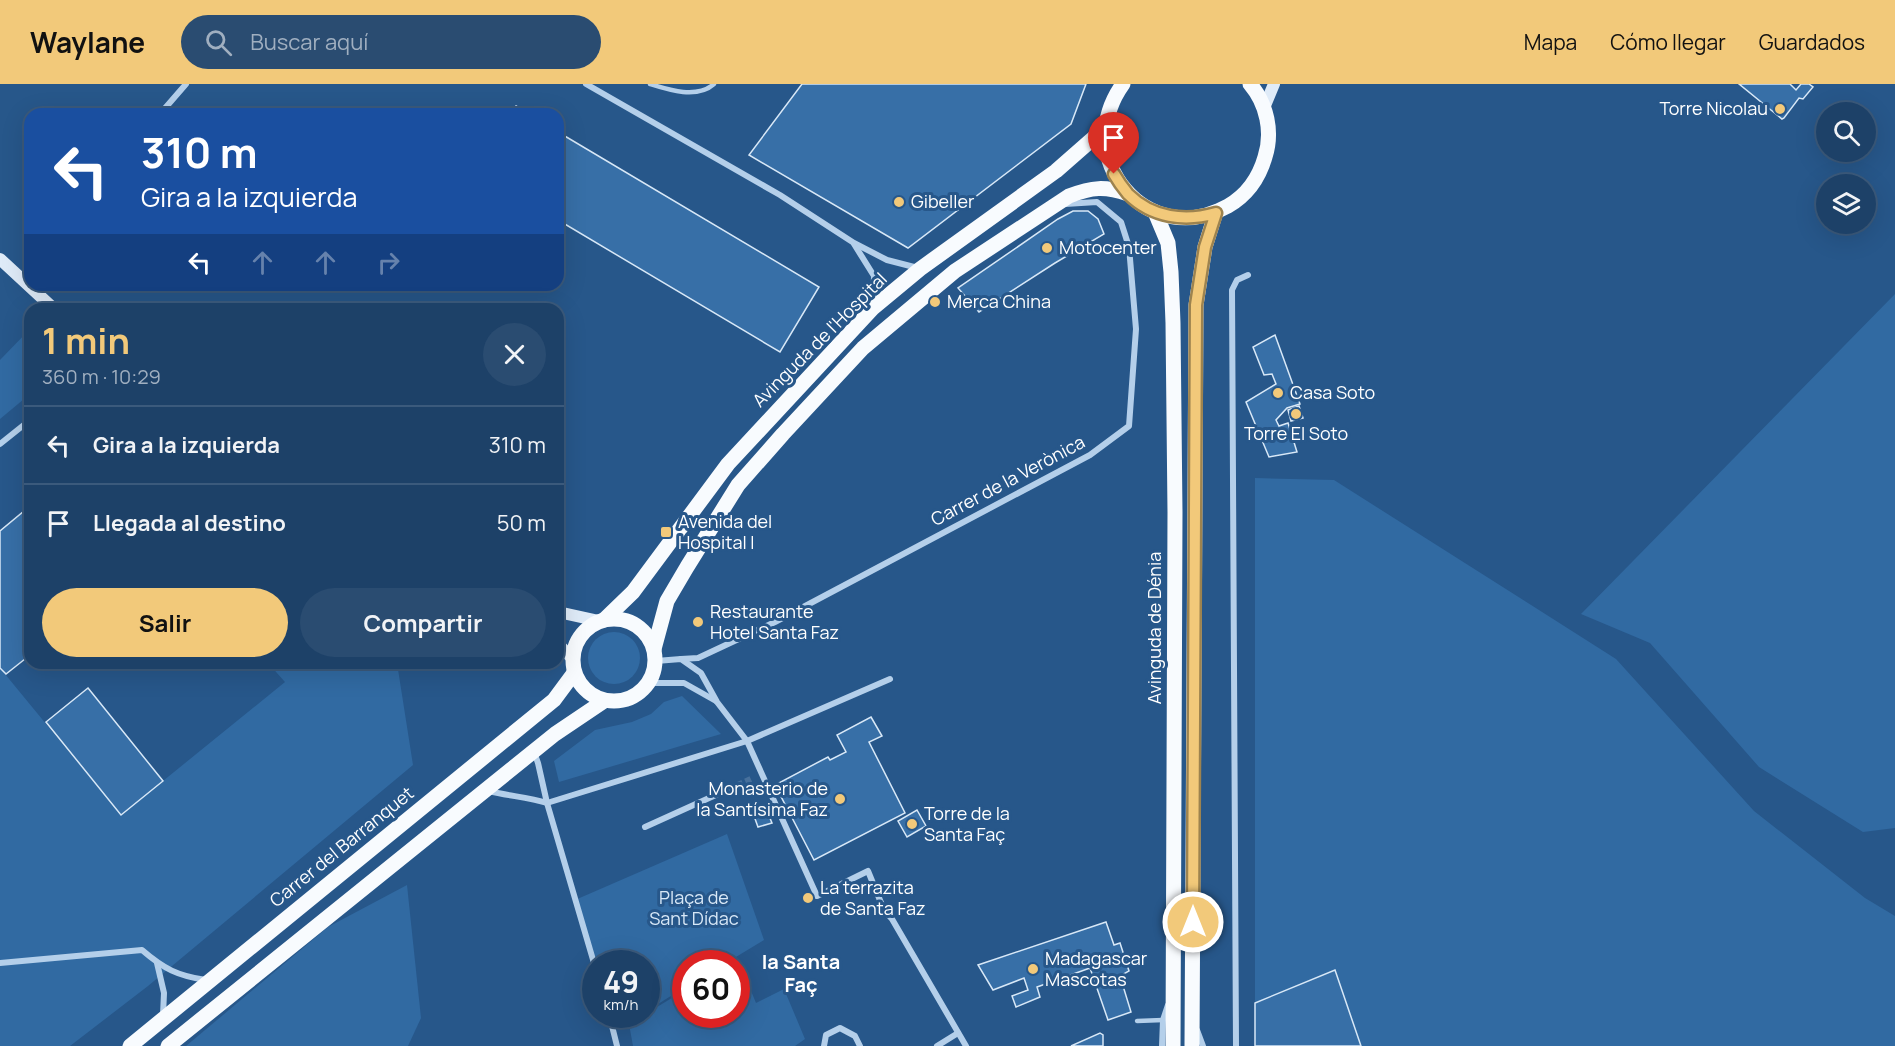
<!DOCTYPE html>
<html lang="es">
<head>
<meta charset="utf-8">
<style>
  body { margin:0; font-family:Manrope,sans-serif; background:#2a4c71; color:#f1f3f6; height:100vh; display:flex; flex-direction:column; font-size:22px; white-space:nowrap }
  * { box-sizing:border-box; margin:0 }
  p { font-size:20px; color:#a0afc0 }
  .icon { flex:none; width:33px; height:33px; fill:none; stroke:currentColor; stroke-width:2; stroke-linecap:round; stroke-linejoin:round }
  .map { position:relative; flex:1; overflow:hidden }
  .sheet { position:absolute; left:24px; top:219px; width:540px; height:366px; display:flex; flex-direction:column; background:#1d4168; border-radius:18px; box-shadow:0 6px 24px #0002,0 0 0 2px #3b5a7c }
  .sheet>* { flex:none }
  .guide { position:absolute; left:24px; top:24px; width:540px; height:183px; border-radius:18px; box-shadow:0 6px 24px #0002,0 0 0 2px #3b5a7c; background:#1a4fa0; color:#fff; overflow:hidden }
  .fabs { position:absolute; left:1816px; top:18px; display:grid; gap:12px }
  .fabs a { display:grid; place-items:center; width:60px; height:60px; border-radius:50%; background:#1d4168; box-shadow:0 6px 24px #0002,0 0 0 2px #3b5a7c; font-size:30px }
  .speed { position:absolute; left:582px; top:866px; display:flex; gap:12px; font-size:30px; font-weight:700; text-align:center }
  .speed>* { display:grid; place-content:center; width:78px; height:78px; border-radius:50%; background:#1d4168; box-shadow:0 6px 24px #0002,0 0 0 2px #3b5a7c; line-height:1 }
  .speed small { font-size:15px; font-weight:400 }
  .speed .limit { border:9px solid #d22; background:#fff; color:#111 }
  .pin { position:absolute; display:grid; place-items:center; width:51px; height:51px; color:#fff; margin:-62px -26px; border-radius:50% 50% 50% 0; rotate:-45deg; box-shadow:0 0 6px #0007 }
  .pin .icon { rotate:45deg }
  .me { position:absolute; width:66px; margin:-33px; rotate:0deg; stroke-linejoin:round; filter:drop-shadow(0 0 4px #0008) }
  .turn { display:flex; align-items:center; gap:21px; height:126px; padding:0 18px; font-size:27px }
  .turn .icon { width:78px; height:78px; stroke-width:2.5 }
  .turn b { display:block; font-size:42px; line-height:51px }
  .lanes { display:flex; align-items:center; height:57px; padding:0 18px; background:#0003; justify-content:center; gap:30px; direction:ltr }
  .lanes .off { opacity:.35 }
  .round { display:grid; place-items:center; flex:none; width:63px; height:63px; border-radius:32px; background:#2a4c71 }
  .overview { display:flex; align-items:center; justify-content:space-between; height:102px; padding:0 18px }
  h1 { font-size:36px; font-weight:700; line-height:45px; color:#f2c97a }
  .action { display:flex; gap:12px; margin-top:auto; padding:12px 18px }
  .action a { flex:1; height:69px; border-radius:36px; background:#f2c97a; color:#111; font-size:24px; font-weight:700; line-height:69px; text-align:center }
  .action a+a { background:#2a4c71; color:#f1f3f6 }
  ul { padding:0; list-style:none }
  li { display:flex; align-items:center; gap:18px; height:78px; padding:0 18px; border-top:2px solid #3b5a7c }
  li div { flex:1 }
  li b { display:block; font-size:22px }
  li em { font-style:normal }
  header { display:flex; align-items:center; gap:36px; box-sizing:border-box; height:84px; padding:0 30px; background:#f2c97a; color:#111 }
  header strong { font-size:28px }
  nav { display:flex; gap:33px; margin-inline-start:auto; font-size:21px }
  .search { width:420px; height:54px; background:#2a4c71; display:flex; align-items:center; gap:15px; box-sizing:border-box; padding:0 21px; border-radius:33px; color:#a0afc0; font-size:22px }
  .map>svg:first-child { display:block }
</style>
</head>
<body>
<header>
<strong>Waylane</strong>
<div class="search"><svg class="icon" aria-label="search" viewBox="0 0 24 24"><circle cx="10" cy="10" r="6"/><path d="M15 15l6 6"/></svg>Buscar aquí</div>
<nav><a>Mapa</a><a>Cómo llegar</a><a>Guardados</a></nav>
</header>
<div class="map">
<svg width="1895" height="962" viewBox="0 0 1895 962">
  <rect width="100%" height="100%" fill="#27578a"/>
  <g fill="#316aa2">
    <path d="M 1895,210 L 1895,744 L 1863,748 L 1759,683 L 1650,559 L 1581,530 Z"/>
    <path d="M 30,245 L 30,310 L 0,335 L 0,276 Z"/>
    <path d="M 1255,394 L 1334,396 L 1616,575 L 1754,727 L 1865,814 L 1895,832 L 1895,962 L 1361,962 L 1334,886 L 1255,919 Z"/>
    <circle cx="614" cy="574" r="26"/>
    <path d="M 268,579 L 397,579 L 413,681 L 148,902 L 70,962 L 0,962 L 0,584 L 121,731 L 285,598 Z"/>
    <path d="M 682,612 L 721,650 L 559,698 L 554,677 L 595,646 L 632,638 L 651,630 L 664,618 Z"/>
    <path d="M 727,750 L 764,856 L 726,879 L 686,879 L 685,903 L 647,927 L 646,879 L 596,879 L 575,816 Z"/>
    <path d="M 407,801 L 421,934 L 408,962 L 186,962 L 328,843 Z"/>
    <path d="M 738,875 L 756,919 L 784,905 L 805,955 L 795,962 L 633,962 L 629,940 L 685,906 L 686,930 L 736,930 L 736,879 L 731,879 Z"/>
    <path d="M 609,930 L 641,930 L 613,946 Z"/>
  </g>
  <g fill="#376fa7" stroke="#d8e8f7" stroke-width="1.5">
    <path d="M 802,0 L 1086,0 L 1071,40 L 908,164 L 749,71 Z"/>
    <path d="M 1739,0 L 1790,0 L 1796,6 L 1801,0 L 1809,0 L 1813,3 L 1803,15 L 1799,14 L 1784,34 L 1782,35 Z"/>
    <path d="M 516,22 L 529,30 L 511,30 Z"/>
    <path d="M 558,48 L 819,203 L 780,268 L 558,136 Z"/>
    <path d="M 1073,127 L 1088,127 L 1098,135 L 1104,150 L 1055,179 L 979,228 L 958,204 L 1058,135 Z"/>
    <path d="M 1275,251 L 1300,320 L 1287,324 L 1276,336 L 1279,342 L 1288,339 L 1297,368 L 1269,373 L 1246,318 L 1276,300 L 1272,290 L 1264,291 L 1253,263 Z"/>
    <path d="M 1299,322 L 1303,334 L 1291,337 L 1288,326 Z"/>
    <path d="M 30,422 L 30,571 L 6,590 L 0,584 L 0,447 Z"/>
    <path d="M 88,604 L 163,697 L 121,731 L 46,638 Z"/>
    <path d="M 871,633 L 882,652 L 869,658 L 905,729 L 814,776 L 775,701 L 828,673 L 830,676 L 846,668 L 837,651 Z"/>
    <path d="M 917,726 L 926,742 L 907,753 L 898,737 Z"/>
    <path d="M 767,727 L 772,739 L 758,743 L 754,732 Z"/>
    <path d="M 1106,838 L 1114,861 L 1120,859 L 1129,887 L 1120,892 L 1131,928 L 1108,936 L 1090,884 L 1037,903 L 1040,913 L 1016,923 L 1012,912 L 1028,906 L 1024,894 L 993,906 L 978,881 Z"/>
    <path d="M 1335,886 L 1361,962 L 1255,962 L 1255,919 Z"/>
    <path d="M 1100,949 L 1103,951 L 1103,962 L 1071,962 Z"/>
  </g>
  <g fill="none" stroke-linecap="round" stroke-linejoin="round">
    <path stroke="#47709c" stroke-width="6" stroke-dasharray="6 3" stroke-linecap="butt" d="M 729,705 L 753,694"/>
    <g stroke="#b4cfea" stroke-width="4.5">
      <path d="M 650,0 C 669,6 697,15 714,0"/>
      <path d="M 1137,937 L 1163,936"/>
    </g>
    <g stroke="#b4cfea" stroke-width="6">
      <path d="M 586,0 L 780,111 L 854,159 L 887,176 L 918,184"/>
      <path d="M 160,30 L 186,0"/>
      <path d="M 854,160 L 874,192 L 873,222"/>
      <path d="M 21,193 L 30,182"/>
      <path d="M 0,360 L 30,336"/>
      <path d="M 681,575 L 698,574 L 775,538 L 1090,371 L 1129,342 L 1136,245 L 1129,163 L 1121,138 L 1097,118 L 1065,120"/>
      <path d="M 656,577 L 681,575 L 701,589 L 717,618 L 747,657 L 817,812 L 868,787 L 884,826 L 892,835 L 966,962"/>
      <path d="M 649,599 L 684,599 L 716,617"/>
      <path d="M 534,668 L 538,679 L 547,719 L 596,886"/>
      <path d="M 489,707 C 508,712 528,713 547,719 L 747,657 L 890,595"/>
      <path d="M 645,743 L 729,705"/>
      <path d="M 0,879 L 142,866 C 164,885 178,892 206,896"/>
      <path d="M 157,879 L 164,909 L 163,931"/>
      <path d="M 609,930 L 617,962"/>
      <path d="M 1197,946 L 1203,962"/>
      <path d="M 824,962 L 826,951 L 840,944 L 855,952 L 860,962"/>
      <path d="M 937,962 L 958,949"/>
      <path d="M 1162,962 L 1163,936 L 1168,921"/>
      <path d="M 1236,962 L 1232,206 L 1237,196 L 1248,191"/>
    </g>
    <g stroke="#dfebf8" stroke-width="12">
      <path d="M 1264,24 L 1274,0"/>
      <path d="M 0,175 L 54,225"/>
      <path d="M 558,528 L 599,537"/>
      <path d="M 558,560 L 572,574"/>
    </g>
    <g stroke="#f8fbfe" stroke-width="15">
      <path d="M 1123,0 C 1070,74 1147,167 1228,122 C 1247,111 1259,94 1265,73 C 1273,48 1267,20 1250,0"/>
      <path d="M 1155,128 L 1168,159 L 1171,188 L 1173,239 L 1175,428 L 1173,962"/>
      <circle cx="614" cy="576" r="41"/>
      <path d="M 604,536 L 633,508 L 728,380 L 873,224 L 920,185 L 1056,87 L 1105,44"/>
      <path d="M 654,565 L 667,517 L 687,483 L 738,401 L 783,350 L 863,264 L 955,187 L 1069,112 C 1092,103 1105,102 1128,110"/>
      <path d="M 130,962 L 554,616 L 574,589"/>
      <path d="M 168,962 L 555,650 L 604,617"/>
      <path d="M 1192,962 L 1196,221 L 1205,163 L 1216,128"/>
    </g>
  </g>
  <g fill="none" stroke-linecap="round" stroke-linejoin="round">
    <defs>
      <path id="route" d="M 1114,90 C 1118,97 1123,104 1128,110 C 1152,134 1185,138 1216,129 L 1205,163 L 1196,221 L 1193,838"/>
    </defs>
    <use href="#route" stroke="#9d834f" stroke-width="15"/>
    <use href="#route" stroke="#f2c97a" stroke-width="10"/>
  </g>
  <g fill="#f2c97a" stroke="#27578a" stroke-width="2">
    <circle cx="1780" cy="25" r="6"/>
    <circle cx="899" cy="118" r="6"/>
    <circle cx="1047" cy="164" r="6"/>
    <circle cx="935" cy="218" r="6"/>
    <circle cx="1278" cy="309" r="6"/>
    <circle cx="1296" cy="330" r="6"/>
    <rect x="660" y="442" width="12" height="12" rx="3"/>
    <circle cx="698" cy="538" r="6"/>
    <circle cx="840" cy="715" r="6"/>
    <circle cx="912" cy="740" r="6"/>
    <circle cx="808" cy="814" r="6"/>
    <circle cx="1033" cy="885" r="6"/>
  </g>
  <g text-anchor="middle" stroke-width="6" stroke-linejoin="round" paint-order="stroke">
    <g font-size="18" fill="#fff" stroke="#27578a" text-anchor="start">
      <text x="1768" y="31" text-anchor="end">Torre Nicolau</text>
      <text x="911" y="124">Gibeller</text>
      <text x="1059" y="170">Motocenter</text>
      <text x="947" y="224">Merca China</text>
      <text x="1290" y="315">Casa Soto</text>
      <text x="1296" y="356" text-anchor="middle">Torre El Soto</text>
      <text x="678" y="444">Avenida del<tspan x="678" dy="21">Hospital I</tspan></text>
      <text x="710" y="534">Restaurante<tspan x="710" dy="21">Hotel Santa Faz</tspan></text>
      <text x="828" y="711" text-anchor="end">Monasterio de<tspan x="828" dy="21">la Santísima Faz</tspan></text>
      <text x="924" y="736">Torre de la<tspan x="924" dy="21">Santa Faç</tspan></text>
      <text x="820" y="810">La terrazita<tspan x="820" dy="21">de Santa Faz</tspan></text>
      <text x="1045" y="881">Madagascar<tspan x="1045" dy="21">Mascotas</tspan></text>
    </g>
    <g font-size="18" fill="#fff" stroke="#27578a">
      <text transform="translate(820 256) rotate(-45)" y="6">Avinguda de l'Hospital</text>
      <text transform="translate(1008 397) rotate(-28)" y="6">Carrer de la Verònica</text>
      <text transform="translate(1155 544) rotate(-90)" y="6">Avinguda de Dénia</text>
      <text transform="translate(342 763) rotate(-39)" y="6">Carrer del Barranquet</text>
    </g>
    <g font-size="18" fill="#d8e8f7" stroke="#27578a">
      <text x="694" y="820">Plaça de<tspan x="694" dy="21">Sant Dídac</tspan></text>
    </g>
    <g font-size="20" font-weight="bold" fill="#fff" stroke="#27578a">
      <text x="801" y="885">la Santa<tspan x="801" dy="23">Faç</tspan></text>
    </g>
  </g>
</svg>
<div class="fabs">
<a><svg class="icon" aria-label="search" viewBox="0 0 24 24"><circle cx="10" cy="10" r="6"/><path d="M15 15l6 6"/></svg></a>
<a><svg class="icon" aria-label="layers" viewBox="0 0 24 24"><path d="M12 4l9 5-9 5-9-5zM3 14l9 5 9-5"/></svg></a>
</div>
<div class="speed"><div>49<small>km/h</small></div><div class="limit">60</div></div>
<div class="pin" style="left:1114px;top:90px;background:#d93025"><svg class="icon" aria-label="arrive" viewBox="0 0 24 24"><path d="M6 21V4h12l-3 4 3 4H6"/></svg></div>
<svg class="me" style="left:1193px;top:838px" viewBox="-20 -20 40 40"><circle r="17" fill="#f2c97a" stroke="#fff" stroke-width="3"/><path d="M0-11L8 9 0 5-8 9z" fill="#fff"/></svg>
<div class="guide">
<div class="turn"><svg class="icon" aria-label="left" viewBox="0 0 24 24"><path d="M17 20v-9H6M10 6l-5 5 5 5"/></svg><div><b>310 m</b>Gira a la izquierda</div></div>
<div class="lanes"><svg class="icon" aria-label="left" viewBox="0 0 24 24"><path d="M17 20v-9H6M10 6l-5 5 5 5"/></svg><svg class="icon off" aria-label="ahead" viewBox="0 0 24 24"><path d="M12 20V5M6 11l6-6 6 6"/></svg><svg class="icon off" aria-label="ahead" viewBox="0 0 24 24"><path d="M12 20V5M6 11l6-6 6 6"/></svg><svg class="icon off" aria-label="right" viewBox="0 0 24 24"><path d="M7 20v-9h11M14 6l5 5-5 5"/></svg></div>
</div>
<section class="sheet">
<div class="overview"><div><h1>1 min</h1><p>360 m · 10:29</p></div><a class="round"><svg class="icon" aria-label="close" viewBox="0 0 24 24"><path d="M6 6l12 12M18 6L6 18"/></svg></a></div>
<ul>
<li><svg class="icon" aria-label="left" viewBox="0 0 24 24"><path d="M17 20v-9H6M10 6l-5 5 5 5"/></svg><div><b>Gira a la izquierda</b></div><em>310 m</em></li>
<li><svg class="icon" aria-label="arrive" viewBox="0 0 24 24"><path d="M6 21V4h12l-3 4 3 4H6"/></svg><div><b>Llegada al destino</b></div><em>50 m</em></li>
</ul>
<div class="action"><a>Salir</a><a>Compartir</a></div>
</section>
</div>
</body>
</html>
